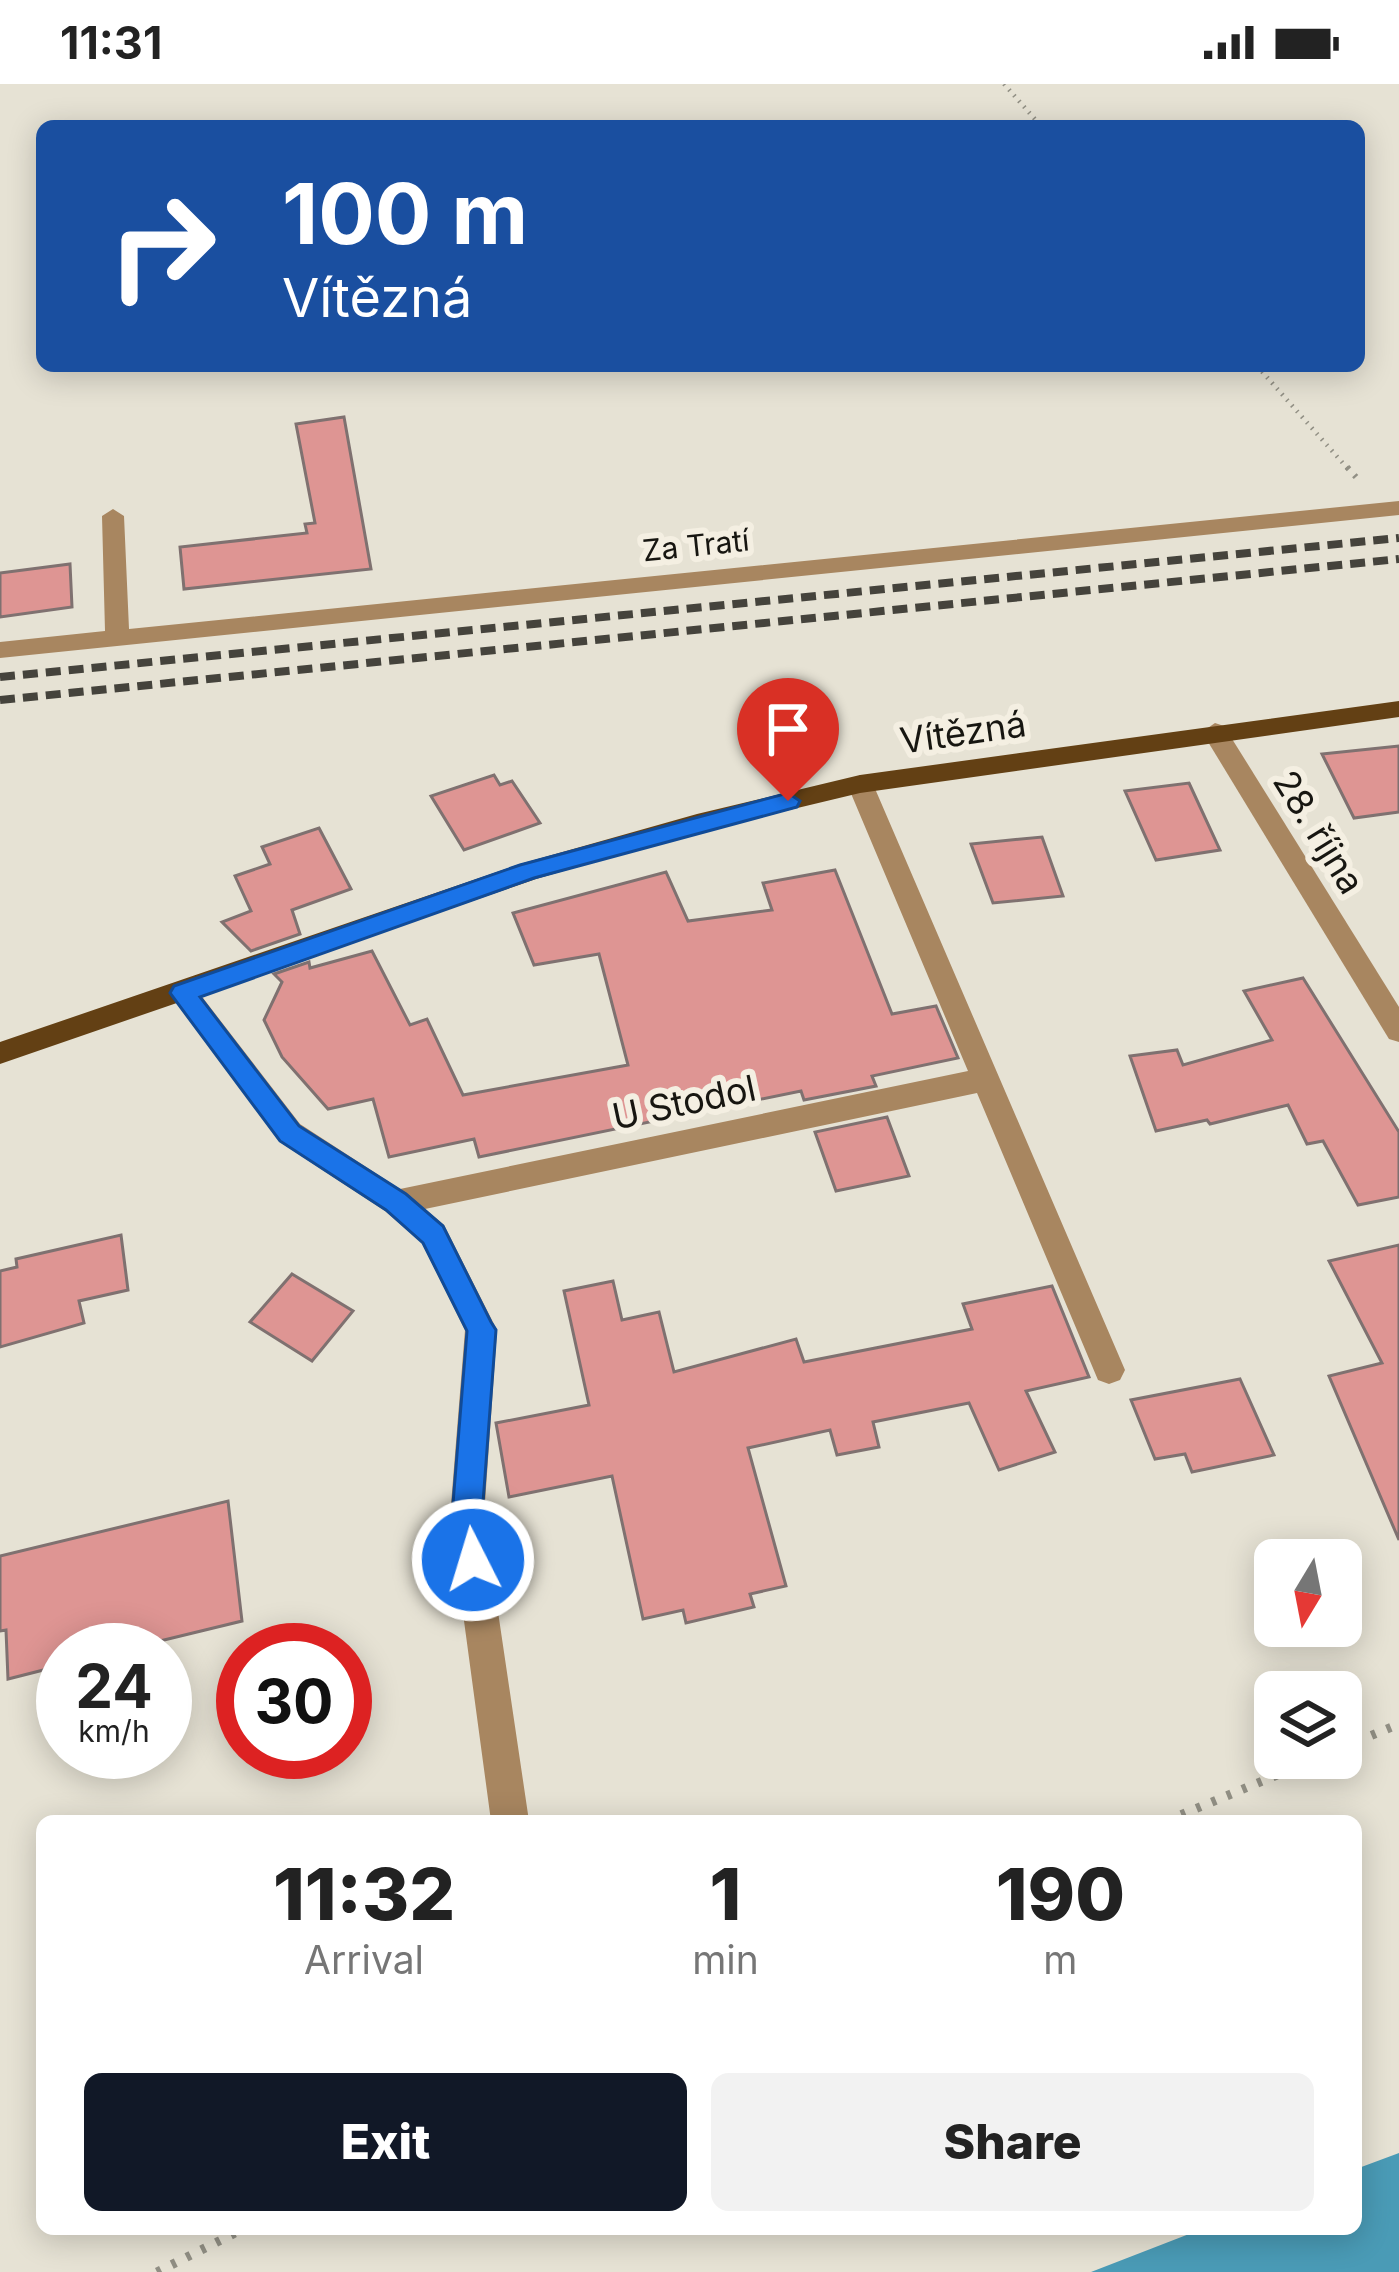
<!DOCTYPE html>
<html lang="en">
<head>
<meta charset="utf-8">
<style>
  body { margin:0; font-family:Inter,sans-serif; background:#f2f2f2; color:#222; height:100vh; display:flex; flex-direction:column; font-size:45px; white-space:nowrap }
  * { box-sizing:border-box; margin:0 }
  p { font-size:39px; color:#767676 }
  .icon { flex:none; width:66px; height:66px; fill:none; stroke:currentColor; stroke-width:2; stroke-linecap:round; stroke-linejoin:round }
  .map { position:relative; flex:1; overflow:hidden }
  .sheet { position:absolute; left:36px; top:1731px; width:1326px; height:420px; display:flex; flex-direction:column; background:#fff; border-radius:18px; box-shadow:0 6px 30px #0003 }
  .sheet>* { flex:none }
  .banner { position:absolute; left:36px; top:36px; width:1329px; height:252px; border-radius:18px; box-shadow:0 6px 30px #0003; background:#1a4fa0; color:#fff; overflow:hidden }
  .needle { width:78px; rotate:190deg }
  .fabs { position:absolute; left:1254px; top:1455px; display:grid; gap:24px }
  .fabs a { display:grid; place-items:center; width:108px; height:108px; border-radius:18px; background:#fff; box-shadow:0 6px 30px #0003; font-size:60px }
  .speed { position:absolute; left:36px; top:1539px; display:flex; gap:24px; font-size:60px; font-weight:700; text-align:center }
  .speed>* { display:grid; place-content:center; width:156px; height:156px; border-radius:50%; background:#fff; box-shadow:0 6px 30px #0003; line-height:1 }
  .speed small { font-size:30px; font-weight:400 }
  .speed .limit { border:18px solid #d22; background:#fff; color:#111 }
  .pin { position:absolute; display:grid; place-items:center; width:102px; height:102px; color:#fff; margin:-123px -51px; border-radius:50% 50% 50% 0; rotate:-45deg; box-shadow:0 0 12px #0007 }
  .pin .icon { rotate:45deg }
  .me { position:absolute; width:132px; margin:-66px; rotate:355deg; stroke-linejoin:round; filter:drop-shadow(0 0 9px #0008) }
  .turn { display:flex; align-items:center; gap:42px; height:252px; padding:0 48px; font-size:54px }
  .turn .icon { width:156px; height:156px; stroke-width:2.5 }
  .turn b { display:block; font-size:84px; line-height:102px }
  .eta { display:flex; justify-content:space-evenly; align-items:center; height:204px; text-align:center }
  .eta b { font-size:72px; font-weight:800; line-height:84px }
  .cta { display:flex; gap:24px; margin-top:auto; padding:24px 48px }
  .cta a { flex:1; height:138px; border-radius:18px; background:#111827; color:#fff; font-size:48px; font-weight:800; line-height:138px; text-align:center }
  .cta a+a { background:#f2f2f2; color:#222 }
  .status { display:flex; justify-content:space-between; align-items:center; height:84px; padding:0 60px; background:#fff; direction:ltr }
  .status svg { height:33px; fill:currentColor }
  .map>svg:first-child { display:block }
</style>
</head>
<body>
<div class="status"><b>11:31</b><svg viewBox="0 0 49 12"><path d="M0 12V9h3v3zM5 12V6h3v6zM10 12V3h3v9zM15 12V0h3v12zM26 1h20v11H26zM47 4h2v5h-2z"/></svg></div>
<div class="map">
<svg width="1399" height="2188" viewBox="0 0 1399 2188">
  <rect width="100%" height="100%" fill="#e6e2d4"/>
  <path fill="#4a9bb6" d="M 1399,2069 L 1399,2188 L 1091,2188 L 1202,2145 L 1356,2145 L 1356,2085 Z"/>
  <g fill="#de9593" stroke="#7f7170" stroke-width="3">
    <path d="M 344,333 L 371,485 L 184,505 L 180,463 L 307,449 L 305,440 L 315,439 L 296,340 Z"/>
    <path d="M 70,480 L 72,523 L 0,533 L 0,489 Z"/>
    <path d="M 1399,662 L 1399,728 L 1354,734 L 1322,670 Z"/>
    <path d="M 494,691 L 500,701 L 512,697 L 540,739 L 464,766 L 431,712 Z"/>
    <path d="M 1189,699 L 1220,766 L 1156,776 L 1125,707 Z"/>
    <path d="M 319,744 L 351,805 L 292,826 L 300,850 L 251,867 L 222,838 L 251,827 L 235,792 L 270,780 L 262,763 Z"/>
    <path d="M 1042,753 L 1063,812 L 993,819 L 971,760 Z"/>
    <path d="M 835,786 L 892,930 L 936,922 L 958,974 L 872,992 L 876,1002 L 804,1016 L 801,1007 L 479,1073 L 474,1055 L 389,1073 L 373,1015 L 328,1025 L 282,973 L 264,936 L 282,898 L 274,890 L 309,878 L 310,884 L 372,867 L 410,941 L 427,935 L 463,1011 L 628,981 L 599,870 L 534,881 L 513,829 L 666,788 L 688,837 L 772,826 L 763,799 Z"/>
    <path d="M 1303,894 L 1399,1048 L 1399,1113 L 1358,1121 L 1323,1057 L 1307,1060 L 1288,1021 L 1210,1040 L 1207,1036 L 1156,1047 L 1130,972 L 1177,966 L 1183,981 L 1272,956 L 1244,907 Z"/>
    <path d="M 887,1033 L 909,1092 L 836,1107 L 815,1048 Z"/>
    <path d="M 121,1151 L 128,1206 L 79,1217 L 84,1239 L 0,1263 L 0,1187 L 17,1183 L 16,1175 Z"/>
    <path d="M 1399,1161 L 1399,1456 L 1329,1292 L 1382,1279 L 1329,1177 Z"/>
    <path d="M 292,1190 L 353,1227 L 312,1277 L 250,1238 Z"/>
    <path d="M 613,1197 L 622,1236 L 659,1228 L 674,1288 L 796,1255 L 804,1278 L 972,1245 L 963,1220 L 1052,1202 L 1089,1293 L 1026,1307 L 1055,1368 L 999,1386 L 969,1319 L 873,1338 L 879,1363 L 837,1371 L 830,1346 L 748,1364 L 786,1502 L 750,1510 L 754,1523 L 686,1539 L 683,1526 L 643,1535 L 612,1392 L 509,1413 L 496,1339 L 589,1321 L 564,1207 Z"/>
    <path d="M 1240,1295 L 1274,1371 L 1192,1388 L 1185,1370 L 1155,1375 L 1131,1316 Z"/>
    <path d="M 228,1417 L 242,1537 L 123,1566 L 63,1566 L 63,1581 L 8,1595 L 6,1546 L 0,1547 L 0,1472 Z"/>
  </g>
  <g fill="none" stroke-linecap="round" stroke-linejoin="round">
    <g stroke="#918f84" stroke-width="4.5" stroke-dasharray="1.5 6" stroke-linecap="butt">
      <path d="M 1004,0 L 1041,42"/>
      <path d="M 1257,282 L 1349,386"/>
    </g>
    <path stroke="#918f84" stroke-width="6" stroke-dasharray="3 8" stroke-linecap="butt" d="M 1347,383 L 1356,393"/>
    <g stroke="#918f84" stroke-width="9" stroke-dasharray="4.5 12" stroke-linecap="butt">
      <path d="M 1341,1664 L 1399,1640"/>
      <path d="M 1166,1737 L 1318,1674"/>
      <path d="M 157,2188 L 243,2145"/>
    </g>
    <g fill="#a88660" fill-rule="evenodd">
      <path d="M 1399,417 L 1399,431 L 0,574 L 0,558 L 105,547 L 102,432 L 113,425 L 124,432 L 129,545 Z"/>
      <path d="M 1215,639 L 1224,642 L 1399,923 L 1399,958 L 1389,955 L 1202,648 Z"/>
      <path d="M 860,691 L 873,700 L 1125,1286 L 1120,1296 L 1109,1300 L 1098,1296 L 977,1009 L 425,1125 L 444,1141 L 497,1246 L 484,1433 L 529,1737 L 491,1737 L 450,1433 L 465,1246 L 422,1159 L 385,1127 L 280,1058 L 169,909 L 173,901 L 193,901 L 300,1040 L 400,1105 L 968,987 L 847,700 Z"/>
    </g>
    <path fill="#634014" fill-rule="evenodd" d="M 1399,617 L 1399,633 L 860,709 L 697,748 L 536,795 L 0,980 L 0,958 L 520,780 L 697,730 L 860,691 Z"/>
    <g stroke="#45433c" stroke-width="8" stroke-dasharray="15 8" stroke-linecap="butt">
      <path d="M 0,593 L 1399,454"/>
      <path d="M 0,616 L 1399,475"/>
    </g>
  </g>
  <path fill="#1a73e8" stroke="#114b97" stroke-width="3" d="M 788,709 L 800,717 L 797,723 L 534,794 L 200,913 L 299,1042 L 406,1110 L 443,1142 L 491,1238 L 496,1246 L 482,1432 L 489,1476 L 484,1486 L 473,1491 L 462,1486 L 452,1432 L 467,1247 L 423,1159 L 386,1126 L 280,1057 L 170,909 L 174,902 L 520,781 Z"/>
  <g text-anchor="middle" stroke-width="12" stroke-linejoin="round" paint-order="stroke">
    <g font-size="30" fill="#171611" stroke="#f4efe2">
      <text transform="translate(696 462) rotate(-6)" y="10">Za Tratí</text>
    </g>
    <g font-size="36" fill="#171611" stroke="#f4efe2">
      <text transform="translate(963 648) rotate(-8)" y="13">Vítězná</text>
      <text transform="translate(1319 748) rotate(58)" y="13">28. října</text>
      <text transform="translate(684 1018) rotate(-12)" y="13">U Stodol</text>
    </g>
  </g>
</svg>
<div class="fabs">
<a><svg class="needle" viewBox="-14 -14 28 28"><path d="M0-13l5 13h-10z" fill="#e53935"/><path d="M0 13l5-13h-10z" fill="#767676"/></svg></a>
<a><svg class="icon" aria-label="layers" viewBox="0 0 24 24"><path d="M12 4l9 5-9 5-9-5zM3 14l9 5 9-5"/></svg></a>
</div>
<div class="speed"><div>24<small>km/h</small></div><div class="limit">30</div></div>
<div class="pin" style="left:788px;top:717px;background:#d93025"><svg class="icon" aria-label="arrive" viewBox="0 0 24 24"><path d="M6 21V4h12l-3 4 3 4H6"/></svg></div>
<svg class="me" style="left:473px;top:1476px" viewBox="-20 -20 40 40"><circle r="17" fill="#1a73e8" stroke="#fff" stroke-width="3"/><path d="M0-11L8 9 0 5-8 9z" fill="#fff"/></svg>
<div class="banner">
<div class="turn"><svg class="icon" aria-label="right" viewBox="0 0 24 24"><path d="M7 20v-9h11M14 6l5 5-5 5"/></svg><div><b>100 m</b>Vítězná</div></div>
</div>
<section class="sheet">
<div class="eta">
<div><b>11:32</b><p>Arrival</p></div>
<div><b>1</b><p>min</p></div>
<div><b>190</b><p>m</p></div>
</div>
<div class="cta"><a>Exit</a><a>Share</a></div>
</section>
</div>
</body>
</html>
